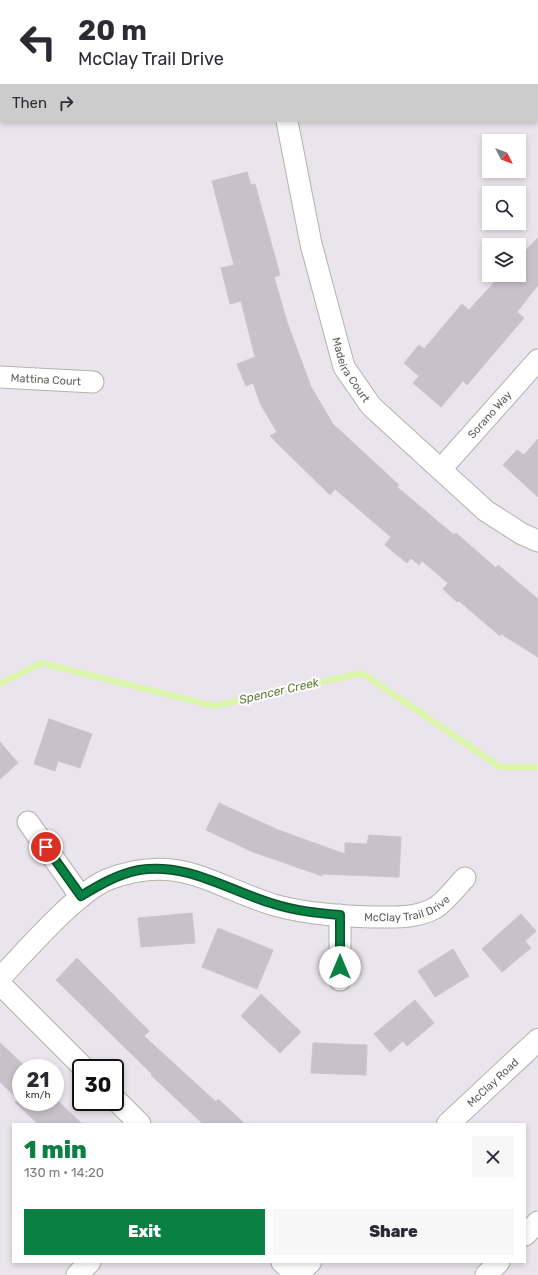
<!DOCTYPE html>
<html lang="en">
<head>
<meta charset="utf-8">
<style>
  body { margin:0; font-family:Rubik,sans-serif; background:#f7f7f7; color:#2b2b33; height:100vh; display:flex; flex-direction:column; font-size:15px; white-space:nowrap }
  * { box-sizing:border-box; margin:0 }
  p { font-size:13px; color:#7c7c81 }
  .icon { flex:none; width:22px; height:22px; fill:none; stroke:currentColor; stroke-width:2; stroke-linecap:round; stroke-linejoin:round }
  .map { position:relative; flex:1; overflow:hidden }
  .details { position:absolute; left:12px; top:1123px; width:514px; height:140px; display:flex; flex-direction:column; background:#fff; border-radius:0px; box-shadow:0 2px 6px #0003 }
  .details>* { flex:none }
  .hud { position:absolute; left:0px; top:0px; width:538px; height:122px; box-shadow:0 2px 6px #0003; background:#fff; color:#2b2b33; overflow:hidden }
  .needle { width:26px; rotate:132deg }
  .buttons { position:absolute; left:482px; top:134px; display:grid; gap:8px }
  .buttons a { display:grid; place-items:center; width:44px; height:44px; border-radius:0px; background:#fff; box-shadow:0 2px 6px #0003; font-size:20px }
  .speed { position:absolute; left:12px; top:1059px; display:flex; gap:8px; font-size:20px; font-weight:700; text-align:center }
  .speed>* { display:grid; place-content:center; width:52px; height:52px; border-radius:50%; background:#fff; box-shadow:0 2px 6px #0003; line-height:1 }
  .speed small { font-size:10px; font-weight:400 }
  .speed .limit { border:2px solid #111; border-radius:6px; background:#fff; color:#111 }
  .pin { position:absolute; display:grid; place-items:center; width:34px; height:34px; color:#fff; margin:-17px; border:2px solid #fff; border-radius:50%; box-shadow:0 1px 4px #0007 }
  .me { position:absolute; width:44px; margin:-22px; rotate:0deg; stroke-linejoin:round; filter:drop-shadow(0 0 3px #0008) }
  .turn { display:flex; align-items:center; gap:14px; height:84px; padding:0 12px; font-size:18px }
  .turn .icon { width:52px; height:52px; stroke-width:2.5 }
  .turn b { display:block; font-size:28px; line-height:34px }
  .then { display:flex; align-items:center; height:38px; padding:0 12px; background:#0003; gap:8px; font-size:15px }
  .round { display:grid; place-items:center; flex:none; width:42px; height:42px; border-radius:0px; background:#f7f7f7 }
  .summary { display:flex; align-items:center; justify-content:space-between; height:68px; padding:0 12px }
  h1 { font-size:24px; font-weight:800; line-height:30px; color:#0b8043 }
  .cta { display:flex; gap:8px; margin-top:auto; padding:8px 12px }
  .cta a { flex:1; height:46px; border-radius:0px; background:#0b8043; color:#fff; font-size:16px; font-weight:800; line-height:46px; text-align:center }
  .cta a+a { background:#f7f7f7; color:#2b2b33 }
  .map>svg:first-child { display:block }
</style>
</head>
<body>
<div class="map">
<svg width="538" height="1275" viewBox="0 0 538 1275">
  <rect width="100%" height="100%" fill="#eae4ec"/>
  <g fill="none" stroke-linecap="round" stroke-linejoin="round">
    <path stroke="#dbf5ab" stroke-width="6" d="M 0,684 L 41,663 L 214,706 L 362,673 L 500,767 L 538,767"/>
  </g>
  <g fill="#c7c2ca" stroke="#cbc3d0">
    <path d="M 247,172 L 251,185 L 255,184 L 280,275 L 274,277 L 287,322 L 311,387 L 333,424 L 399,485 L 397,487 L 454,535 L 456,533 L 496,568 L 498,565 L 538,599 L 538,657 L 501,634 L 500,636 L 459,601 L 457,602 L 443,589 L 448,583 L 422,561 L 419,565 L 411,558 L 407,563 L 385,545 L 391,537 L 335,489 L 330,495 L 270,436 L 277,432 L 261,405 L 253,383 L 246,386 L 237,364 L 255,357 L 241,301 L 230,304 L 221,268 L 234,265 L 212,181 Z"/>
    <path d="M 538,238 L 538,285 L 517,312 L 524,318 L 467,385 L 463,381 L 441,407 L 413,383 L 419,376 L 404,363 L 419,345 L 424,349 L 462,304 L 469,310 L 501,275 L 519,275 L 519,257 Z"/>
    <path d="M 538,439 L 538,497 L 503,465 L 517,450 L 524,455 Z"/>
    <path d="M 49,719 L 92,734 L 80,768 L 58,761 L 55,771 L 34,764 Z"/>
    <path d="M 0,742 L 18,763 L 0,779 Z"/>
    <path d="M 219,803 L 278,830 L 345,854 L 345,843 L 367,844 L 369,835 L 401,837 L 399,877 L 322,874 L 322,876 L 253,852 L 206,830 Z"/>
    <path d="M 192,913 L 195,943 L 141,947 L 138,918 Z"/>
    <path d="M 521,914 L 536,931 L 525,941 L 531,948 L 502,972 L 482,949 Z"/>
    <path d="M 218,928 L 273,950 L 257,989 L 202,967 Z"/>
    <path d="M 453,949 L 469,976 L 435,997 L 418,971 Z"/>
    <path d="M 77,958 L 149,1031 L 144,1036 L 216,1102 L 218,1099 L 245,1124 L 203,1124 L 151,1075 L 152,1074 L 56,980 Z"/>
    <path d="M 261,994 L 301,1032 L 280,1053 L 241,1016 Z"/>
    <path d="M 415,1000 L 434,1023 L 407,1046 L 403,1041 L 390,1052 L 374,1034 Z"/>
    <path d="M 0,1043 L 27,1068 L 21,1068 L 21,1102 L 0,1082 Z"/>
    <path d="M 313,1043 L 367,1045 L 366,1075 L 311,1073 Z"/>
    <path d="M 15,1102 L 59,1102 L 82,1124 L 38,1124 Z"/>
  </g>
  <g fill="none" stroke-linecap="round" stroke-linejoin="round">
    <defs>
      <g id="minor">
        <path d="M 169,0 L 170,1"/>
        <path d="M 265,0 L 265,1"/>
        <path d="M 218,1 L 219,0"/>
        <path d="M 526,1 L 526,0"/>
        <path d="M 537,43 L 538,44"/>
        <path d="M 0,71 L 1,71"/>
        <path id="s1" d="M 287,121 L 311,244 L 344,367 L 371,406 L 486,511 L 522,534 L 538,541"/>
        <path id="s2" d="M 0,377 L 93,382"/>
        <path id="s3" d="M 441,469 L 538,360"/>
        <path d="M 28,822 L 81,897"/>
        <path d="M 340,915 L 340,980"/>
        <path id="s4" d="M 0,978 C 26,951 76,892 109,879 C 180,853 210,885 274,905 C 306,914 340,916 373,917 C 394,917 415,919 435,908 C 446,901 456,887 465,878"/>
        <path d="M 0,984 L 84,1068"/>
        <path d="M 115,1099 L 140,1124"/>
        <path d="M 525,1235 L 538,1222"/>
        <path d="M 282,1262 L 296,1275"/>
        <path d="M 77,1275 L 90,1262"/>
        <path d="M 486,1275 L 499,1262"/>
      </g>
      <g id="secondary">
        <path id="s5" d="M 448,1124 L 538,1040"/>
        <path d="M 297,1275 L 310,1262"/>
      </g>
    </defs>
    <use href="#minor" stroke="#b1b4af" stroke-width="23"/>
    <use href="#secondary" stroke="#b1b5ae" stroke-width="24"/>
    <use href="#minor" stroke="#fff" stroke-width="21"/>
    <use href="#secondary" stroke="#fff" stroke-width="22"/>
  </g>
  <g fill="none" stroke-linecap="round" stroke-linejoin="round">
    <defs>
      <path id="route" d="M 46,847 L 81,896 C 99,885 118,874 139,870 C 188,862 229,891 274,904 C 296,911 317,913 340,915 L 340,967"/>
    </defs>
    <use href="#route" stroke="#07532c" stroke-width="10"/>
    <use href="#route" stroke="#0b8043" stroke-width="7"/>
  </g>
  <g text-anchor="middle" stroke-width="4" stroke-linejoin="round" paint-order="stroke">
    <g font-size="11" fill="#5f625c" stroke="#fff">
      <text dy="4" stroke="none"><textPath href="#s1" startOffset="258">Madeira Court</textPath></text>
      <text dy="4" stroke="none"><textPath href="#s2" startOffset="46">Mattina Court</textPath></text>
      <text dy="4" stroke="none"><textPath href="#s3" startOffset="73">Sorano Way</textPath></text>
      <text dy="4" stroke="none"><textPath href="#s4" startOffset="456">McClay Trail Drive</textPath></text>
      <text dy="4" stroke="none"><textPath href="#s5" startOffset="61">McClay Road</textPath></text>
    </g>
    <g font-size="12" font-style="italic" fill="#607c3b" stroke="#fff">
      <text transform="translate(279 691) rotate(-13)" y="4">Spencer Creek</text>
    </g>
  </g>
</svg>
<div class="buttons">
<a><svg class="needle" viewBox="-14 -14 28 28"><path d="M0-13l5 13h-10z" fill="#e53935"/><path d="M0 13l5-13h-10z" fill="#7c7c81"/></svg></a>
<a><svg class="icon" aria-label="search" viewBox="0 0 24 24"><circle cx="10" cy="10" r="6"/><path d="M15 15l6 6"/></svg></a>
<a><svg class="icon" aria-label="layers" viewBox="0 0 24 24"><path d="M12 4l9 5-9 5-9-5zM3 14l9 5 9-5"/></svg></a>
</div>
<div class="speed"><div>21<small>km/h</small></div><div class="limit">30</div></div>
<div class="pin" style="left:46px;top:847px;background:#d93025"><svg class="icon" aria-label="arrive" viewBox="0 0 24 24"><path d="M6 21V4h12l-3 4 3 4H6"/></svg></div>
<svg class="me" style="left:340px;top:967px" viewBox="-20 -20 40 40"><circle r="19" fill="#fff"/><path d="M0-13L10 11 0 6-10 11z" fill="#0b8043"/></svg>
<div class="hud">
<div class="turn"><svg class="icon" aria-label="left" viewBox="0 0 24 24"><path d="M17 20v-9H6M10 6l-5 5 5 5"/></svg><div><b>20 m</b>McClay Trail Drive</div></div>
<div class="then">Then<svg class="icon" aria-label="right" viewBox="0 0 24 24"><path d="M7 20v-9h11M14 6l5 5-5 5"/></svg></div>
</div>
<section class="details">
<div class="summary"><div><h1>1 min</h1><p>130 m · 14:20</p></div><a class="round"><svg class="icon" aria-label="close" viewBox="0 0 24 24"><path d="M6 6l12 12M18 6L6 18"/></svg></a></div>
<div class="cta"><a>Exit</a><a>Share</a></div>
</section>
</div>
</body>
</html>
